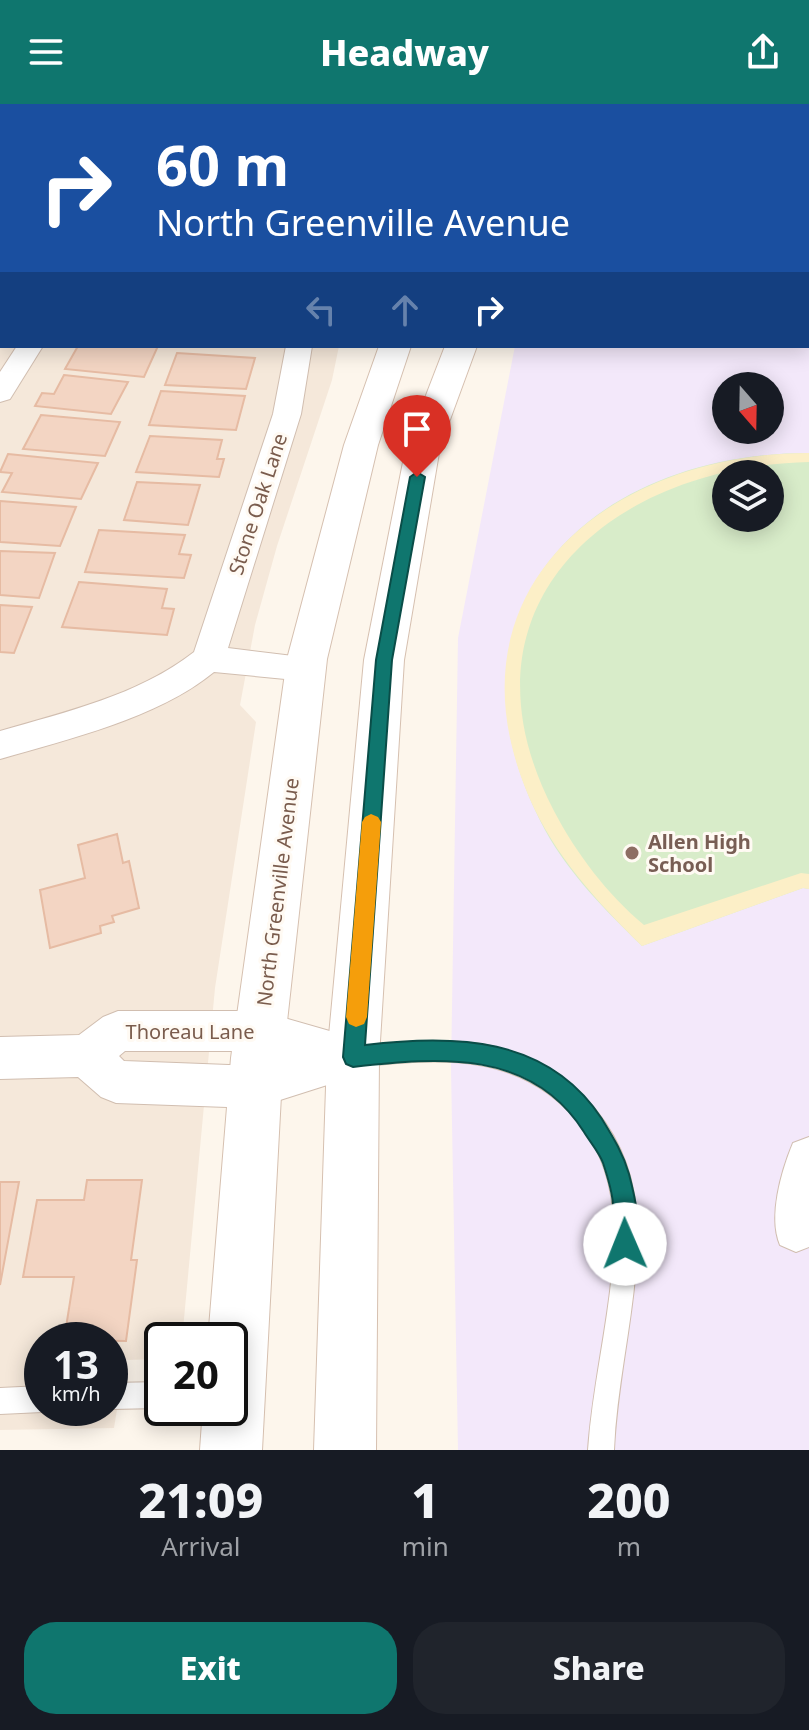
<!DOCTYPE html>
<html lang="en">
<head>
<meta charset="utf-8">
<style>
  body { margin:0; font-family:"Noto Sans",sans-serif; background:#20242c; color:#f1f3f6; height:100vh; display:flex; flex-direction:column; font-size:30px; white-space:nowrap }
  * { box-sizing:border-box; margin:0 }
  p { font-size:26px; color:#9ea1a6 }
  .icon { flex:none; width:44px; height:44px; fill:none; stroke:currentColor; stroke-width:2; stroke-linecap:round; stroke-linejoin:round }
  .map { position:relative; height:1346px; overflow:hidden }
  .details { display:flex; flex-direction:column; background:#171b24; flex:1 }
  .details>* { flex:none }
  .guide { position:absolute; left:0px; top:0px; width:810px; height:244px; box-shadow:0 4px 20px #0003; background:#1a4fa0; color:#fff; overflow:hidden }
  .needle { width:52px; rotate:160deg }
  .buttons { position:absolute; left:712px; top:268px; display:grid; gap:16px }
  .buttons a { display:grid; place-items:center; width:72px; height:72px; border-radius:50%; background:#171b24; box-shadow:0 4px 20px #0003; font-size:40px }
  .speed { position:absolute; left:24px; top:1218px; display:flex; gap:16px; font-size:40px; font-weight:700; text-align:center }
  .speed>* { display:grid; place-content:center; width:104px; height:104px; border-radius:50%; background:#171b24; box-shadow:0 4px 20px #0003; line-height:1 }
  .speed small { font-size:20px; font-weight:400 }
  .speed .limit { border:4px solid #111; border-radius:12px; background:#fff; color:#111 }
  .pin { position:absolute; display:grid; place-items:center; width:68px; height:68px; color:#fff; margin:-82px -34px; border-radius:50% 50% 50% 0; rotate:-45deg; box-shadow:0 0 8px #0007 }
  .pin .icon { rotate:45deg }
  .me { position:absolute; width:88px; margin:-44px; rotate:359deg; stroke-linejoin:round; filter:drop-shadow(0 0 6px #0008) }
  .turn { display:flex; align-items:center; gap:28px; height:168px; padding:0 24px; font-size:36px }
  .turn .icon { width:104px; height:104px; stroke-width:2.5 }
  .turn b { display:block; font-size:56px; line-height:68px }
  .lanes { display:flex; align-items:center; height:76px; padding:0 24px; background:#0003; justify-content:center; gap:40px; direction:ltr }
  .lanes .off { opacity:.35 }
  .eta { display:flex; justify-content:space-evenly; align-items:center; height:136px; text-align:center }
  .eta b { font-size:48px; font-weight:800; line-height:56px }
  .action { display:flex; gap:16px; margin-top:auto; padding:16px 24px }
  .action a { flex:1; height:92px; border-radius:32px; background:#0f766e; color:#fff; font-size:32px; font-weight:800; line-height:92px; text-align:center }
  .action a+a { background:#20242c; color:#f1f3f6 }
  header { display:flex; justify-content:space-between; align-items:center; height:104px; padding:0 24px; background:#0f766e; color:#fff; font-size:36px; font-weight:800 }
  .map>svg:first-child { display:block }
</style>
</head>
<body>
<header><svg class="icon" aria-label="menu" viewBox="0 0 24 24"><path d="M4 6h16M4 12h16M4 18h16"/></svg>Headway<svg class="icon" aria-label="share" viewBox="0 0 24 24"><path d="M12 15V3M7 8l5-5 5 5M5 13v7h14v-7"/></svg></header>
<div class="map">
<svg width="809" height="1346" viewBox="0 0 809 1346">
  <rect width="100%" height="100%" fill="#fdf6ec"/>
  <g fill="#f5e8da" fill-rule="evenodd">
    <path d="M 85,0 L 447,0 L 84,2 Z"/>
    <path d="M 0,80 L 2,242 L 339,242 L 332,276 L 277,442 L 255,521 L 240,601 L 256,618 L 215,884 L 182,1236 L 162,1236 L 162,1255 L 125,1256 L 114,1324 L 0,1326 ZM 42,1236 L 110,1236 L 110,1304 L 42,1304 Z"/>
  </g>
  <path fill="#f3e8fa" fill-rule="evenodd" d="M 563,0 L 809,0 L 809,1346 L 458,1346 L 451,965 L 458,534 L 515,242 L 808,242 L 808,2 ZM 726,282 L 770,282 L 770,326 L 726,326 ZM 726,370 L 770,370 L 770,414 L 726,414 Z"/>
  <path fill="#d8ecc9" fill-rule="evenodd" d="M 809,349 L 809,785 L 803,784 L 642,842 C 606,807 569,770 545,726 C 428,508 588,349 809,349 ZM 726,370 L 770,370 L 770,414 L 726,414 Z"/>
  <path fill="#fcefc7" d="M 809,349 L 809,358 C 610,362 447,502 554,707 C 576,749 607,790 644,821 L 801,769 L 809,770 L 809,785 L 803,784 L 642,842 C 597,798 554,751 529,693 C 439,483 613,349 809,349 Z"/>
  <g fill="#f3d5c3" stroke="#e6bba3" stroke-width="2">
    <path d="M 78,242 L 158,242 L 144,273 L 65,265 Z"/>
    <path d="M 177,249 L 255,254 L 246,285 L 165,281 Z"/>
    <path d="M 64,271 L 128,278 L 111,310 L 35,302 L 42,289 L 54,290 Z"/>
    <path d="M 161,287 L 245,292 L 236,326 L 149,321 Z"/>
    <path d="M 41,311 L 120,318 L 105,352 L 23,345 Z"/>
    <path d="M 150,332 L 222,336 L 217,355 L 224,355 L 219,373 L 136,368 Z"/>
    <path d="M 8,350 L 98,359 L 81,395 L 2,388 L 12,369 L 0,368 Z"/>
    <path d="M 137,378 L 200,381 L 188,421 L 124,416 Z"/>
    <path d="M 0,397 L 76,403 L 60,442 L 0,438 Z"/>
    <path d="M 99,426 L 185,431 L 179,450 L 191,451 L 184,474 L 85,468 Z"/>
    <path d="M 0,447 L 55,449 L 39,494 L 0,491 Z"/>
    <path d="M 79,478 L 167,485 L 162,504 L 174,505 L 167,531 L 62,523 Z"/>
    <path d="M 0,501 L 32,503 L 14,549 L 0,548 Z"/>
    <path d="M 117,730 L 123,759 L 129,757 L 139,804 L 112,812 L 114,818 L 100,822 L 101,829 L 50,844 L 40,786 L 85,774 L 78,741 Z"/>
    <path d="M 87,1076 L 142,1076 L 131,1156 L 137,1156 L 126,1237 L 64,1236 L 74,1173 L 23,1173 L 37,1096 L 84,1096 Z"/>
    <path d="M 0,1078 L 19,1078 L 0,1181 Z"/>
  </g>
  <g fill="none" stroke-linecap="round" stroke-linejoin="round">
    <defs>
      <g id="lane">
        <path d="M 424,937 C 447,937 470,937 491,942 C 577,961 635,1033 637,1121 C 639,1196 617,1271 614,1346 L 588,1346 C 593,1271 615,1197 614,1122 C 613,1084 603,1049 580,1020 C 521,947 441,954 356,963 L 349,960 L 345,953 L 349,946 L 356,943 Z"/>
        <path d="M 162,1278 L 162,1304 L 110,1305 L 109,1304 L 110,1279 Z"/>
        <path d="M 42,1282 L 42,1304 L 51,1304 L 42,1308 L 0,1310 L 0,1284 Z"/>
      </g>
      <g id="street">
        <path d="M 17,242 L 43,242 L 10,295 L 0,298 L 0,268 Z"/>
        <path d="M 286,242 L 312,242 L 301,310 L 228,544 L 318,555 L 323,564 L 318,573 L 306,577 L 214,568 C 158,614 69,635 0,655 L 0,627 C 66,608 139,591 194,548 L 273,310 Z"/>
        <path d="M 118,907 L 260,907 L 368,938 L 374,953 L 368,968 L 255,1004 L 116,999 L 101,993 L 78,973 L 0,975 L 0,933 L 79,931 L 103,913 ZM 125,947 L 260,947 L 282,953 L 255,962 L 124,957 L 119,952 Z"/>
        <path d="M 809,1033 L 809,1143 L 796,1148 L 780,1141 C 768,1113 781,1068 793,1039 Z"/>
      </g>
      <g id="secondary">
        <rect x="465" y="0" width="26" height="2"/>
        <path d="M 516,0 L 542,0 L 515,2 Z"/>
        <rect x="0" y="50" width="2" height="16"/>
        <rect x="808" y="124" width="1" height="18"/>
        <path d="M 379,242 L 411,242 L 378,341 L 327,555 L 283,954 L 262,1346 L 200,1346 L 203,1304 L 230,1304 L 230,1236 L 208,1236 L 231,954 L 287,555 L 344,341 Z"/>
        <path d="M 445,242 L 477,242 L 440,343 L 404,556 L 379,953 L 376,1346 L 314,1346 L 327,953 L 364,556 L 406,343 Z"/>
      </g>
    </defs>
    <use href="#lane" stroke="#d1beb0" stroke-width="2"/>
    <use href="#street" stroke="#d1beb0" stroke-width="2"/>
    <use href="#secondary" stroke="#d6c0b0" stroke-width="2"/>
    <use href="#lane" fill="#fff" fill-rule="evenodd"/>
    <use href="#street" fill="#fff" fill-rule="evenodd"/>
    <use href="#secondary" fill="#fff" fill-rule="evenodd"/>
  </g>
  <path fill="#0f766e" stroke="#0a4d48" stroke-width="2" d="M 417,368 L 425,373 L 392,556 L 365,941 C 454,930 548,932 602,1015 C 613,1033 623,1049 629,1070 C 635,1093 643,1125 633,1148 L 625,1152 L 617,1148 C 610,1133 613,1116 613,1100 C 612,1087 607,1071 603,1059 C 599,1048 590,1038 584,1028 C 532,945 439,953 353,963 L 346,960 L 343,953 L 376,556 L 410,373 Z"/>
  <path fill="#f59e0b" d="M 371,710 L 378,713 L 381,718 L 367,913 L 364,920 L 356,923 L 349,920 L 346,913 L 362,718 L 365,713 Z"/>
  <circle fill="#8d6e63" stroke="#fffaf3" stroke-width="3" cx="632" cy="749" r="8"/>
  <g text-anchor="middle" stroke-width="6" stroke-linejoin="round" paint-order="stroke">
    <g font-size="20" fill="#7a5c4d" stroke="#fffaf3">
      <text transform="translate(258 400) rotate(-72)" y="7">Stone Oak Lane</text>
      <text transform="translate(278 788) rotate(-83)" y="7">North Greenville Avenue</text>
      <text x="190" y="935">Thoreau Lane</text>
    </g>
    <g font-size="20" font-weight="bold" fill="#785e54" stroke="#fffaf3" text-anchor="start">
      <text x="648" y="745">Allen High<tspan x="648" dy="23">School</tspan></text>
    </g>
  </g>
</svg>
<div class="buttons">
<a><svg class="needle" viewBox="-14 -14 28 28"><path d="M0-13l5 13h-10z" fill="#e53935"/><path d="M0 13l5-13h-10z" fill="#9ea1a6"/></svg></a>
<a><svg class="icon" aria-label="layers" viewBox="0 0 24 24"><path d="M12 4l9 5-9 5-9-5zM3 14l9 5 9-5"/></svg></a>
</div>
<div class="speed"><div>13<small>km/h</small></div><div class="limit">20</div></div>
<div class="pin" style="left:417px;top:373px;background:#d93025"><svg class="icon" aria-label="arrive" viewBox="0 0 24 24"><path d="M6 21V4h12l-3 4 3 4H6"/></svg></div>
<svg class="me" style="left:625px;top:1140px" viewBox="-20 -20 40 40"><circle r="19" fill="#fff"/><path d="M0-13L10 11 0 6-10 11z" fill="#0f766e"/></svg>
<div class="guide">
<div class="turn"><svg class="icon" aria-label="right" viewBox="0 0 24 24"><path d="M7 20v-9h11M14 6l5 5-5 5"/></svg><div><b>60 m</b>North Greenville Avenue</div></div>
<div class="lanes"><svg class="icon off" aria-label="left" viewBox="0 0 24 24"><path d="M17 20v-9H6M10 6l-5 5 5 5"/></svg><svg class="icon off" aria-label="ahead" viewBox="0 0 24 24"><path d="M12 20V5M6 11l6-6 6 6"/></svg><svg class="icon" aria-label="right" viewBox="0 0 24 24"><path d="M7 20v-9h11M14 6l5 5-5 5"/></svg></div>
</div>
</div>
<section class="details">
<div class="eta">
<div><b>21:09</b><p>Arrival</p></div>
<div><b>1</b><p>min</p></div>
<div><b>200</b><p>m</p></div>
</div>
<div class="action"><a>Exit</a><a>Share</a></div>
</section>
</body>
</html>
